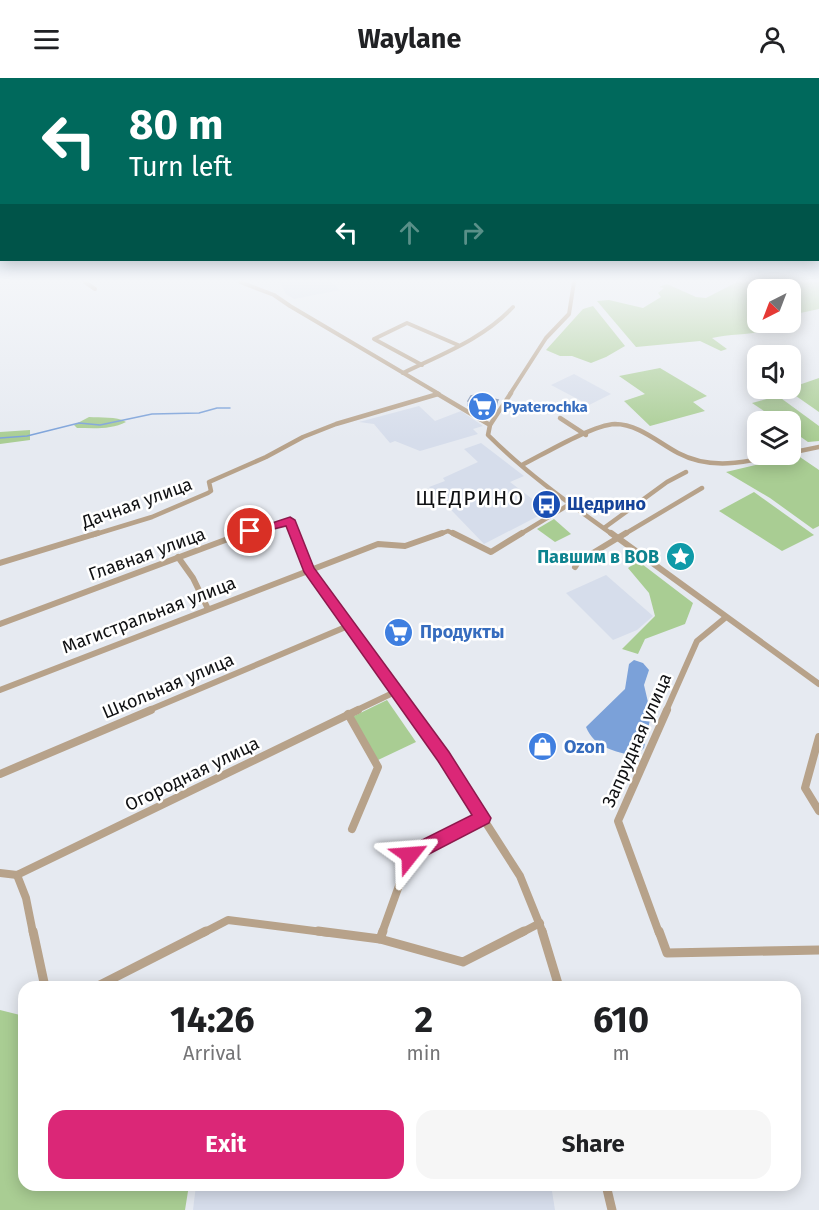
<!DOCTYPE html>
<html lang="en">
<head>
<meta charset="utf-8">
<style>
  body { margin:0; font-family:"Fira Sans",sans-serif; background:#f6f6f6; color:#202124; height:100vh; display:flex; flex-direction:column; font-size:22px; white-space:nowrap }
  * { box-sizing:border-box; margin:0 }
  p { font-size:20px; color:#757577 }
  .icon { flex:none; width:33px; height:33px; fill:none; stroke:currentColor; stroke-width:2; stroke-linecap:round; stroke-linejoin:round }
  .map { position:relative; flex:1; overflow:hidden }
  .details { position:absolute; left:18px; top:903px; width:783px; height:210px; display:flex; flex-direction:column; background:#fff; border-radius:18px; box-shadow:0 3px 15px #0003 }
  .details>* { flex:none }
  .banner { position:absolute; left:0px; top:0px; width:819px; height:183px; box-shadow:0 3px 15px #0003; background:#00695c; color:#fff; overflow:hidden }
  .needle { width:39px; rotate:222deg }
  .buttons { position:absolute; left:747px; top:201px; display:grid; gap:12px }
  .buttons a { display:grid; place-items:center; width:54px; height:54px; border-radius:12px; background:#fff; box-shadow:0 3px 15px #0003; font-size:30px }
  .pin { position:absolute; display:grid; place-items:center; width:51px; height:51px; color:#fff; margin:-26px; border:3px solid #fff; border-radius:50%; box-shadow:0 2px 6px #0007 }
  .me { position:absolute; width:66px; margin:-33px; rotate:62deg; stroke-linejoin:round; filter:drop-shadow(0 0 4px #0008) }
  .turn { display:flex; align-items:center; gap:21px; height:126px; padding:0 30px; font-size:27px }
  .turn .icon { width:78px; height:78px; stroke-width:2.5 }
  .turn b { display:block; font-size:42px; line-height:51px }
  .lanes { display:flex; align-items:center; height:57px; padding:0 30px; background:#0003; justify-content:center; gap:30px; direction:ltr }
  .lanes .off { opacity:.35 }
  .eta { display:flex; justify-content:space-evenly; align-items:center; height:102px; text-align:center }
  .eta b { font-size:36px; font-weight:700; line-height:42px }
  .button { display:flex; gap:12px; margin-top:auto; padding:12px 30px }
  .button a { flex:1; height:69px; border-radius:18px; background:#db2777; color:#fff; font-size:24px; font-weight:700; line-height:69px; text-align:center }
  .button a+a { background:#f6f6f6; color:#202124 }
  header { display:flex; justify-content:space-between; align-items:center; height:78px; padding:0 30px; background:#fff; font-size:27px; font-weight:700 }
  .map>svg:first-child { display:block }
</style>
</head>
<body>
<header><svg class="icon" aria-label="menu" viewBox="0 0 24 24"><path d="M4 6h16M4 12h16M4 18h16"/></svg>Waylane<svg class="icon" aria-label="person" viewBox="0 0 24 24"><circle cx="12" cy="8" r="4"/><path d="M4 21q1-7 8-7t8 7"/></svg></header>
<div class="map">
<svg width="819" height="1132" viewBox="0 0 819 1132">
  <rect width="100%" height="100%" fill="#e6eaf1"/>
  <g fill="#d6ddeb">
    <path d="M 280,204 L 331,204 L 340,212 L 294,221 L 286,216 Z"/>
    <path d="M 574,296 L 611,316 L 589,327 L 551,307 Z"/>
    <path d="M 419,328 L 435,343 L 461,333 L 483,348 L 473,351 L 478,356 L 420,373 L 395,363 L 390,365 L 374,346 L 359,344 Z"/>
    <path d="M 481,365 L 524,398 L 510,404 L 548,433 L 484,466 L 429,409 L 445,403 L 443,400 L 478,384 L 464,371 Z"/>
    <path d="M 606,497 L 653,538 L 637,552 L 613,562 L 566,515 Z"/>
    <path d="M 196,1107 L 551,1107 L 555,1132 L 193,1132 Z"/>
  </g>
  <g fill="#a9cd93">
    <path d="M 737,204 L 819,204 L 819,231 L 791,237 L 790,212 L 758,212 L 758,244 L 783,245 C 761,259 736,254 712,260 L 727,271 L 721,273 L 700,263 L 636,269 L 597,223 L 609,222 L 643,230 L 661,219 L 658,215 L 664,210 L 659,209 L 667,206 L 696,219 L 706,220 Z"/>
    <path d="M 593,228 L 625,268 L 606,279 L 591,285 L 572,278 L 560,278 L 546,272 L 583,231 Z"/>
    <path d="M 660,290 L 707,318 L 693,324 L 705,333 L 650,348 L 624,323 L 645,316 L 619,298 Z"/>
    <path d="M 819,300 L 819,334 L 786,311 L 790,310 Z"/>
    <path d="M 778,318 L 819,348 L 819,363 L 808,364 L 791,352 L 790,344 L 779,343 L 752,325 Z"/>
    <path d="M 89,339 C 101,340 116,338 126,344 C 111,352 93,350 77,350 L 74,347 Z"/>
    <path d="M 30,352 L 30,362 L 0,366 L 0,354 Z"/>
    <path d="M 797,377 L 819,392 L 819,448 L 813,451 L 770,420 L 726,394 Z"/>
    <path d="M 754,414 L 814,457 L 782,473 L 719,433 Z"/>
    <path d="M 554,441 L 571,456 L 555,464 L 537,451 Z"/>
    <path d="M 638,483 L 693,525 L 685,546 L 645,561 L 638,576 L 622,571 L 655,538 L 649,515 L 628,490 Z"/>
    <path d="M 387,622 L 416,664 L 378,682 L 352,639 Z"/>
    <path d="M 0,932 L 24,938 L 24,1107 L 189,1107 L 185,1132 L 0,1132 Z"/>
  </g>
  <path fill="#7ba1d9" d="M 634,582 L 643,585 L 649,592 L 644,607 L 651,637 L 644,670 L 635,678 C 615,674 594,669 586,649 L 625,611 L 629,586 Z"/>
  <g fill="none" stroke-linecap="round" stroke-linejoin="round">
    <path stroke="#7ba1d9" stroke-width="1.5" d="M 0,360 L 27,358 L 79,345 L 100,347 L 152,336 L 199,335 L 217,330 L 230,330"/>
    <g stroke="#b7a28a" stroke-width="4">
      <path d="M 85,204 L 95,211"/>
      <path d="M 240,204 L 274,217 L 290,228 L 439,316"/>
      <path d="M 422,287 L 374,261 L 407,245 L 458,267"/>
      <path d="M 403,295 C 442,276 483,261 513,229"/>
      <path d="M 510,316 L 546,260 L 569,236 L 574,204"/>
    </g>
    <g stroke="#b7a28a" stroke-width="4.5">
      <path d="M 436,315 L 490,347"/>
      <path d="M 511,315 L 490,347 L 488,357 C 526,395 570,426 613,457"/>
      <path d="M 560,340 L 586,357"/>
      <path d="M 790,375 L 819,369"/>
      <path d="M 522,387 C 544,376 592,347 615,346 C 638,346 659,365 678,375 C 712,393 747,384 782,376"/>
      <path d="M 604,450 L 667,404 L 686,394"/>
      <path d="M 93,457 L 152,439 L 208,415 L 211,413 L 209,404 L 266,379 L 303,359 L 336,346 L 438,316"/>
      <path d="M 239,457 L 271,450 L 290,442 L 295,457"/>
      <path d="M 438,457 L 448,453 L 456,457"/>
      <path d="M 519,457 L 570,426"/>
      <path d="M 623,457 L 702,410"/>
    </g>
    <g stroke="#b7a28a" stroke-width="6">
      <path d="M 295,455 L 308,491 L 411,633"/>
      <path d="M 453,455 L 491,474 L 522,455"/>
      <path d="M 611,455 L 819,606"/>
      <path d="M 178,479 L 193,500 L 208,531"/>
      <path d="M 0,485 L 98,455"/>
      <path d="M 575,489 L 578,484 L 626,455"/>
      <path d="M 0,546 L 244,455"/>
      <path d="M 0,612 L 378,466 L 405,468 L 442,455"/>
      <path d="M 147,633 L 348,548"/>
      <path d="M 355,633 L 397,613"/>
      <path d="M 666,633 L 697,563 L 725,540"/>
    </g>
    <g stroke="#b7a28a" stroke-width="8">
      <path d="M 410,632 L 443,678 L 520,798 L 543,855"/>
      <path d="M 348,636 L 378,689 L 352,751"/>
      <path d="M 819,659 L 805,710 L 819,733"/>
      <path d="M 0,696 L 151,632"/>
      <path d="M 0,795 L 17,797 L 358,632"/>
      <path d="M 17,797 L 26,820 L 33,855"/>
      <path d="M 203,855 L 228,842 L 330,855"/>
      <path d="M 382,855 L 410,777 L 483,740"/>
      <path d="M 521,855 L 540,845"/>
      <path d="M 659,855 L 618,743 L 667,632"/>
    </g>
    <g stroke="#b7a28a" stroke-width="9">
      <path d="M 33,853 L 45,909"/>
      <path d="M 318,853 L 380,861 L 463,884 L 524,853"/>
      <path d="M 542,853 L 559,909"/>
      <path d="M 659,853 L 667,875 L 819,872"/>
      <path d="M 380,861 L 383,853"/>
      <path d="M 96,909 L 206,853"/>
      <path d="M 606,1107 L 612,1132"/>
    </g>
  </g>
  <path fill="#94aad4" d="M 498,322 L 497,328 L 492,336 L 467,328 L 468,323 Z"/>
  <path fill="#788bac" d="M 498,322 L 497,328 L 492,336 L 492,330 Z"/>
  <path fill="#acc6f6" stroke="#788bac" stroke-width="1.5" d="M 476,317 L 498,322 L 492,330 L 468,323 L 471,318 Z"/>
  <linearGradient id="sky" x2="0" y2="1"><stop stop-color="#7cace2"/><stop offset="0.56" stop-color="#f4f6f9"/><stop offset="1" stop-color="#f4f6f9" stop-opacity="0"/></linearGradient>
  <rect width="819" height="362" fill="url(#sky)"/>
  <path fill="#db2777" stroke="#8e194d" stroke-width="1.5" d="M 290,439 L 295,442 L 314,490 L 449,674 L 491,740 L 489,745 L 410,786 L 404,784 L 402,777 L 404,771 L 472,737 L 438,683 L 304,494 L 286,448 L 250,457 L 244,453 L 246,451 L 269,446 Z"/>
  <defs>
    <symbol id="supermarket-disc" viewBox="-11 -11 22 22"><circle r="9.5" fill="#3f7fe0" stroke="#fff"/><path d="M-6-5.5h2.5l.6 2H6L4.5 2H-2.5L-4.4-4H-6ZM-1.5 3.2a1.3 1.3 0 1 0 .1 0ZM3 3.2a1.3 1.3 0 1 0 .1 0Z" fill="#fff"/></symbol>
    <symbol id="bus-disc" viewBox="-11 -11 22 22"><circle r="9.5" fill="#1a4fb4" stroke="#fff"/><path d="M-5-6H5V4H4V6H2V4H-2V6H-4V4H-5ZM-3.5-4V0h7V-4ZM-3.5 1.2v1.5H-2V1.2ZM2 1.2v1.5H3.5V1.2Z" fill="#fff"/></symbol>
    <symbol id="sight-disc" viewBox="-11 -11 22 22"><circle r="9.5" fill="#0f9aa8" stroke="#fff"/><path d="M0-6L1.8-2.2L6-1.7L2.9 1.2L3.7 5.4L0 3.3L-3.7 5.4L-2.9 1.2L-6-1.7L-1.8-2.2Z" fill="#fff"/></symbol>
    <symbol id="shop-disc" viewBox="-11 -11 22 22"><circle r="9.5" fill="#3f7fe0" stroke="#fff"/><path d="M-5-2.5h2.3a2.7 3.5 0 0 1 5.4 0H5L5.5 6h-11ZM-1.5-2.5h3a1.5 2.3 0 0 0-3 0Z" fill="#fff"/></symbol>
  </defs>
  <g fill-rule="evenodd">
    <use href="#supermarket-disc" x="466" y="312" width="33" height="33"/>
    <use href="#bus-disc" x="530" y="410" width="33" height="33"/>
    <use href="#sight-disc" x="664" y="462" width="33" height="33"/>
    <use href="#supermarket-disc" x="382" y="538" width="33" height="33"/>
    <use href="#shop-disc" x="526" y="652" width="33" height="33"/>
  </g>
  <g text-anchor="middle" stroke-width="5" stroke-linejoin="round" paint-order="stroke">
    <g font-size="15" font-weight="bold" fill="#366cbe" stroke="#fff" text-anchor="start">
      <text x="503" y="334">Pyaterochka</text>
    </g>
    <g font-size="18" fill="#101113" stroke="#fff">
      <text transform="translate(137 425) rotate(-20)" y="6">Дачная улица</text>
      <text transform="translate(147 476) rotate(-20)" y="6">Главная улица</text>
      <text transform="translate(149 537) rotate(-21)" y="6">Магистральная улица</text>
      <text transform="translate(168 608) rotate(-23)" y="6">Школьная улица</text>
      <text transform="translate(637 662) rotate(-66)" y="6">Запрудная улица</text>
      <text transform="translate(192 696) rotate(-26)" y="6">Огородная улица</text>
    </g>
    <g font-size="18" font-weight="bold" fill="#164399" stroke="#fff" text-anchor="start">
      <text x="567" y="432">Щедрино</text>
    </g>
    <g font-size="18" font-weight="bold" fill="#0d838f" stroke="#fff" text-anchor="end">
      <text x="659" y="485">Павшим в ВОВ</text>
    </g>
    <g font-size="18" font-weight="bold" fill="#366cbe" stroke="#fff" text-anchor="start">
      <text x="420" y="560">Продукты</text>
      <text x="564" y="675">Ozon</text>
    </g>
    <g font-size="21" letter-spacing="1.5" fill="#101113" stroke="#fff">
      <text x="470" y="427">ЩЕДРИНО</text>
    </g>
  </g>
</svg>
<div class="buttons">
<a><svg class="needle" viewBox="-14 -14 28 28"><path d="M0-13l5 13h-10z" fill="#e53935"/><path d="M0 13l5-13h-10z" fill="#757577"/></svg></a>
<a><svg class="icon" aria-label="sound" viewBox="0 0 24 24"><path d="M4 9h4l5-4v14l-5-4H4zM17 9q2 3 0 6"/></svg></a>
<a><svg class="icon" aria-label="layers" viewBox="0 0 24 24"><path d="M12 4l9 5-9 5-9-5zM3 14l9 5 9-5"/></svg></a>
</div>
<div class="pin" style="left:250px;top:453px;background:#d93025"><svg class="icon" aria-label="arrive" viewBox="0 0 24 24"><path d="M6 21V4h12l-3 4 3 4H6"/></svg></div>
<svg class="me" style="left:410px;top:777px" viewBox="-20 -20 40 40"><path d="M0-17L14 15 0 8-14 15z" fill="#db2777" stroke="#fff" stroke-width="4"/></svg>
<div class="banner">
<div class="turn"><svg class="icon" aria-label="left" viewBox="0 0 24 24"><path d="M17 20v-9H6M10 6l-5 5 5 5"/></svg><div><b>80 m</b>Turn left</div></div>
<div class="lanes"><svg class="icon" aria-label="left" viewBox="0 0 24 24"><path d="M17 20v-9H6M10 6l-5 5 5 5"/></svg><svg class="icon off" aria-label="ahead" viewBox="0 0 24 24"><path d="M12 20V5M6 11l6-6 6 6"/></svg><svg class="icon off" aria-label="right" viewBox="0 0 24 24"><path d="M7 20v-9h11M14 6l5 5-5 5"/></svg></div>
</div>
<section class="details">
<div class="eta">
<div><b>14:26</b><p>Arrival</p></div>
<div><b>2</b><p>min</p></div>
<div><b>610</b><p>m</p></div>
</div>
<div class="button"><a>Exit</a><a>Share</a></div>
</section>
</div>
</body>
</html>
